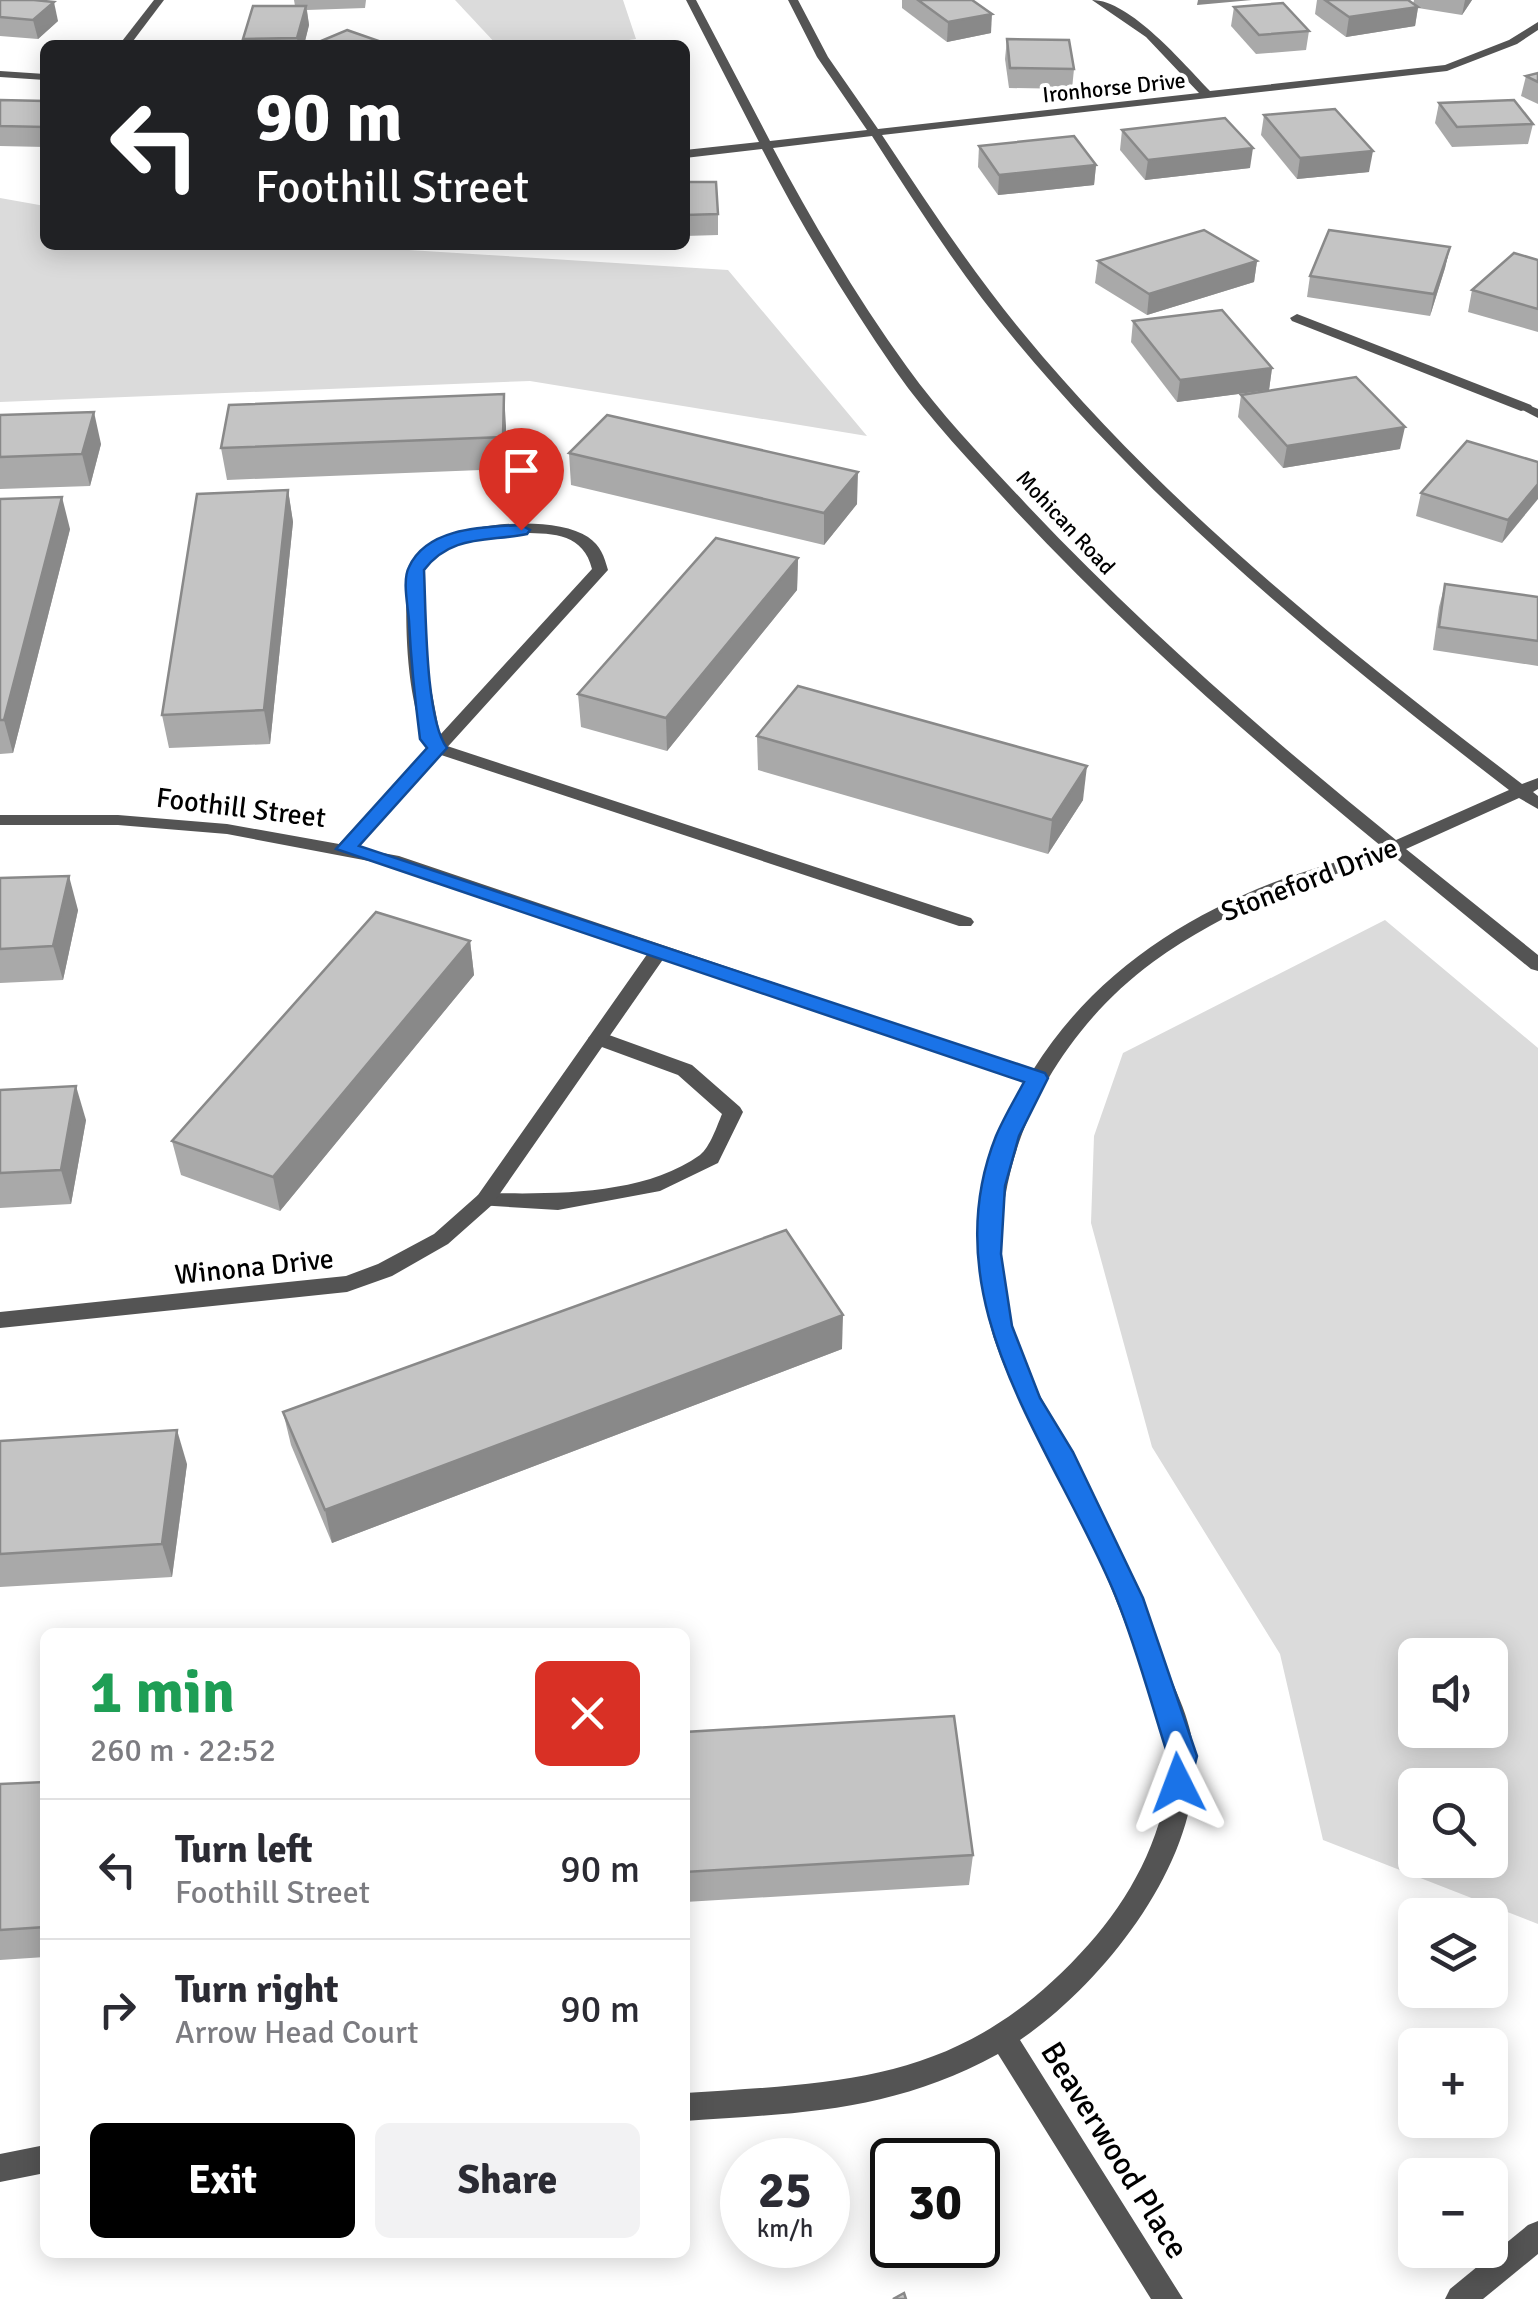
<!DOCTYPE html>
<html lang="en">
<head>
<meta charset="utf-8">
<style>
  body { margin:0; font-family:Signika,sans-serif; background:#f2f2f3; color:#2b2b33; height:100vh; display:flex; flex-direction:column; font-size:38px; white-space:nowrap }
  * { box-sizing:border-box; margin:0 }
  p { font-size:32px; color:#7c7c81 }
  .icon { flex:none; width:55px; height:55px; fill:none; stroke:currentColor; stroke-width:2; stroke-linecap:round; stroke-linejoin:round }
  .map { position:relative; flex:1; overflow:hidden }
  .sheet { position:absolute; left:40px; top:1628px; width:650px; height:630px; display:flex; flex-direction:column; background:#fff; border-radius:15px; box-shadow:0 5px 25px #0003 }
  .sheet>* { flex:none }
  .guide { position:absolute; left:40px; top:40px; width:650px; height:210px; border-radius:15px; box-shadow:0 5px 25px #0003; background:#202124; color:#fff; overflow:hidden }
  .controls { position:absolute; left:1398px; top:1638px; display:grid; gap:20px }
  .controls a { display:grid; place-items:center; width:110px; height:110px; border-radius:15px; background:#fff; box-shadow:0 5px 25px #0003; font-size:50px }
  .speed { position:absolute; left:720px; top:2138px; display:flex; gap:20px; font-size:50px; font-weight:700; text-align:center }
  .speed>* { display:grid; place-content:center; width:130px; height:130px; border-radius:50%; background:#fff; box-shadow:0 5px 25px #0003; line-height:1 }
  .speed small { font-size:25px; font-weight:400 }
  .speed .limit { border:5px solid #111; border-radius:15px; background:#fff; color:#111 }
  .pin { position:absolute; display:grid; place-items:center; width:85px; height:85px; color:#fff; margin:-102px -42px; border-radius:50% 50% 50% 0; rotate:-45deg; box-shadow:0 0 10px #0007 }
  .pin .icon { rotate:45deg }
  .me { position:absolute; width:110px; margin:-55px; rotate:357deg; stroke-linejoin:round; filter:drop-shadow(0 0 8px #0008) }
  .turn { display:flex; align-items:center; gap:35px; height:210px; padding:0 50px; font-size:45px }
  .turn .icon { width:130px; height:130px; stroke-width:2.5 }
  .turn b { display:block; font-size:70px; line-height:85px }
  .round { display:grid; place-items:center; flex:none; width:105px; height:105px; border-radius:15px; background:#f2f2f3 }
  .overview { display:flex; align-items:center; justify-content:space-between; height:170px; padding:0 50px }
  h1 { font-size:60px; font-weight:700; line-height:75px; color:#1e9e55 }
  .primary-button { display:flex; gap:20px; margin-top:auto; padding:20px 50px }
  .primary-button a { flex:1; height:115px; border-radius:15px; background:#000; color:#fff; font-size:40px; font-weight:700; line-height:115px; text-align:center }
  .primary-button a+a { background:#f2f2f3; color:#2b2b33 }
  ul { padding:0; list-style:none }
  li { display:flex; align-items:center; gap:30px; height:140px; padding:0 50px; border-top:2px solid #e1e1e2 }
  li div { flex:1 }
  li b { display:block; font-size:38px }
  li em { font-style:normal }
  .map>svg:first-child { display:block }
</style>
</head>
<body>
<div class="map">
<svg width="1538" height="2299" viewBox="0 0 1538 2299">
  <rect width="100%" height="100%" fill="#fff"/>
  <g fill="#dbdbdb" fill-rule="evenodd">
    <path d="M 455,0 L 623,0 L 636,39 L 594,45 L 497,45 Z"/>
    <path d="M 0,198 L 45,206 L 45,245 L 329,245 L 728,270 L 867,436 L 530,381 L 0,402 Z"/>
    <path d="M 1385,920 L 1538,1048 L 1538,1924 L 1323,1840 L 1280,1654 L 1152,1447 L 1091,1223 L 1094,1136 L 1123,1053 ZM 1415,1655 L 1490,1655 L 1490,1730 L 1415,1730 ZM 1415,1785 L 1490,1785 L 1490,1860 L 1415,1860 Z"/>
  </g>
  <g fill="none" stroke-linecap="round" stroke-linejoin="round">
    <g fill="#545454" fill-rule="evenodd">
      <path d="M 1297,314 L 1531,405 L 1533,408 L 1521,411 L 1292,321 L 1290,318 Z"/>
      <path d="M 438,743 L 971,918 L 974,922 L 971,926 L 959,926 L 432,752 L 432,744 Z"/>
      <path d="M 598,1031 L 692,1065 L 740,1107 L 743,1112 L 718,1163 L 660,1191 L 558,1210 L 478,1205 L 475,1200 L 478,1195 L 485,1193 C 552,1194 643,1196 700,1155 C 710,1147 717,1126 722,1114 L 678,1075 L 591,1043 L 588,1038 Z"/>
    </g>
    <g fill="#545454" fill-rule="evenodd">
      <path d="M 154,0 L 164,0 L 130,45 L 119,45 Z"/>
      <path d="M 686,0 L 696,0 L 770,141 L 867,130 L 817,57 L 788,0 L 798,0 L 828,57 L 878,129 L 1199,93 L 1146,37 L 1092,0 C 1130,0 1184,64 1210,91 L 1445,65 L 1509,40 L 1538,22 L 1538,30 L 1517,44 L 1447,71 L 882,135 C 927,203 971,270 1023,333 C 1166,507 1344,648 1522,784 L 1538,778 L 1538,789 L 1533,792 L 1538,796 L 1538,809 L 1519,798 L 1406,849 L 1538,955 L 1538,971 L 1531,969 L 1392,855 C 1359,869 1325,876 1292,888 C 1243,906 1195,932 1153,962 C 1035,1049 967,1205 1018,1348 C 1033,1388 1057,1424 1076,1462 C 1107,1522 1135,1584 1158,1648 C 1171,1682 1192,1718 1194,1755 C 1201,1861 1103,1984 1020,2040 L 1183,2299 L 1151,2299 L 998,2054 C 892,2112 801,2113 685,2121 L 685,2093 C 854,2082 967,2081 1089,1944 C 1133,1895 1168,1828 1169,1761 C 1170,1724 1148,1687 1136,1653 C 1115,1594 1090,1536 1062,1479 C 1042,1439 1017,1400 1001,1358 C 965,1268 977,1164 1026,1081 L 664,958 L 492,1205 L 448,1244 L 392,1276 L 347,1292 L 0,1328 L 0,1312 L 346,1276 L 378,1264 L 434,1234 L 478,1195 L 648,953 L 390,865 L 227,834 L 118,825 L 0,825 L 0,815 L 118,815 L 227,824 L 339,844 L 429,747 C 405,700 405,622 407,570 C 415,559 424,549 435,542 C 468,522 555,515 588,537 C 601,546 604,556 608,570 L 356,848 L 399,856 L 1033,1070 C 1089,980 1175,921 1272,883 C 1308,869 1346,861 1381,846 C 1252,740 1127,630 1013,508 C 973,464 929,419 895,370 C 846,299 801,225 762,149 L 685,158 L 685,150 L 759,142 ZM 872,136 C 917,206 962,277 1016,341 C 1159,513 1332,654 1509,790 L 1396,840 C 1266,735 1141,626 1026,504 C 985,460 942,416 907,367 C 857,298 813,223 773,148 ZM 514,533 C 548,533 583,531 592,569 L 440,735 L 426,662 L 423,570 C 447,541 478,537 514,533 Z"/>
      <path d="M 0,71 L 45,74 L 45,80 L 0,77 Z"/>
      <path d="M 1526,404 L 1538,409 L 1538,418 L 1519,408 Z"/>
      <path d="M 45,2145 L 45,2173 L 0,2182 L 0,2154 Z"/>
      <path d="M 1538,2221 L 1538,2254 L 1483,2299 L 1445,2299 L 1450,2289 L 1528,2225 Z"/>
    </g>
  </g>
  <g fill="#a9a9a9">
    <path d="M 0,0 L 58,21 L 38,39 L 0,36 Z"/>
    <path d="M 294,0 L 366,0 L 365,8 L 307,10 L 309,25 L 304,45 L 244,45 L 243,39 L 295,6 Z"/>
    <path d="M 902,0 L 972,0 L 991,33 L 947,42 L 902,8 Z"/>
    <path d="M 1317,0 L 1408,0 L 1413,4 L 1414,0 L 1472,0 L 1462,15 L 1418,8 L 1415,26 L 1346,37 L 1315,14 Z"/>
    <path d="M 1234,7 L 1309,31 L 1306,50 L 1256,54 L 1231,26 Z"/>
    <path d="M 1007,39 L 1074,69 L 1072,89 L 1009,88 L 1005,59 Z"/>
    <path d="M 1538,73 L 1538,104 L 1521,96 L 1526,76 Z"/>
    <path d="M 0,100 L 45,101 L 45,147 L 0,146 Z"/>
    <path d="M 1439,103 L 1533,124 L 1528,144 L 1452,147 L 1435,123 Z"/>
    <path d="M 1264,115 L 1369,172 L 1297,179 L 1261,135 Z"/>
    <path d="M 1122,130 L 1250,168 L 1145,180 L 1120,150 Z"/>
    <path d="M 979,146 L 1096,165 L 1094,185 L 998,195 L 978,167 Z"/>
    <path d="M 685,182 L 718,214 L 718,235 L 685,236 Z"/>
    <path d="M 1450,247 L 1445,268 L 1430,316 L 1307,297 L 1310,276 Z"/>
    <path d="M 1538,260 L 1538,332 L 1468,312 L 1472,290 Z"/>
    <path d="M 1098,261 L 1257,261 L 1254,282 L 1147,315 L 1095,283 Z"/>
    <path d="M 1133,321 L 1272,368 L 1269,390 L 1177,402 L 1131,342 Z"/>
    <path d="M 1241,395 L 1400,449 L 1283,468 L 1238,417 Z"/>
    <path d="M 0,415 L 101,444 L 90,486 L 0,489 Z"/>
    <path d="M 506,426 L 506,469 L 227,480 L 221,448 Z"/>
    <path d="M 569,453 L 857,504 L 824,545 L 571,485 Z"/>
    <path d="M 1538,462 L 1502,543 L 1416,516 L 1421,493 Z"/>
    <path d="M 288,490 L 293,522 L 270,744 L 169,748 L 162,715 Z"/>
    <path d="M 0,499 L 70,529 L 13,753 L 0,754 Z"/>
    <path d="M 798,558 L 797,590 L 667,751 L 581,727 L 578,694 Z"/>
    <path d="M 1445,584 L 1538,597 L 1538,666 L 1433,650 L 1439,607 Z"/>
    <path d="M 757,736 L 1083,800 L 1048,854 L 758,770 Z"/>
    <path d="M 0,878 L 78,910 L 63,980 L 0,983 Z"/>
    <path d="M 470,941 L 474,975 L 280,1211 L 181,1175 L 172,1141 Z"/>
    <path d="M 0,1090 L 86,1120 L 71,1204 L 0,1208 Z"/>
    <path d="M 842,1349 L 332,1543 L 291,1445 L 283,1412 Z"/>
    <path d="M 0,1441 L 187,1464 L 172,1577 L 0,1587 Z"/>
    <path d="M 685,1732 L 973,1855 L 969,1885 L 685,1902 Z"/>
    <path d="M 45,1782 L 45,1957 L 0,1960 L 0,1784 Z"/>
  </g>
  <g fill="#898989">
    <path d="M 1198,0 L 1252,0 L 1197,5 Z"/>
    <path d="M 1465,0 L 1472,0 L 1462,15 Z"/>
    <path d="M 54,2 L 58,21 L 38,39 L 33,20 Z"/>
    <path d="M 306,6 L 309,25 L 304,45 L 298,45 L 297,38 Z"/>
    <path d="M 1418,7 L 1415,26 L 1346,37 L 1349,17 Z"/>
    <path d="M 992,14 L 991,33 L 947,42 L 948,22 Z"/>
    <path d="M 1253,148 L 1250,168 L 1145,180 L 1148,160 Z"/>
    <path d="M 1373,151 L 1369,172 L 1297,179 L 1300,158 Z"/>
    <path d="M 1096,165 L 1094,185 L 998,195 L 999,175 Z"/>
    <path d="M 1450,247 L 1445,268 L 1430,316 L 1434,294 Z"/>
    <path d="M 1257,261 L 1254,282 L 1147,315 L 1149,294 Z"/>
    <path d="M 1272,368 L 1269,390 L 1177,402 L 1180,380 Z"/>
    <path d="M 504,394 L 506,426 L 506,469 L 503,437 Z"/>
    <path d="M 94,412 L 101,444 L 90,486 L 82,454 Z"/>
    <path d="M 1405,427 L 1400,449 L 1283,468 L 1287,446 Z"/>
    <path d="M 858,472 L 857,504 L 824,545 L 824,513 Z"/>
    <path d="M 1538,484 L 1538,499 L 1502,543 L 1508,520 Z"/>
    <path d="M 288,490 L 293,522 L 270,744 L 264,710 Z"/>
    <path d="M 62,497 L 70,529 L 13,753 L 4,720 Z"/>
    <path d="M 798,558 L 797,590 L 667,751 L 666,718 Z"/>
    <path d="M 1087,766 L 1083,800 L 1048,854 L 1052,820 Z"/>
    <path d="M 69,876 L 78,910 L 63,980 L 53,946 Z"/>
    <path d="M 470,941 L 474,975 L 280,1211 L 273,1177 Z"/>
    <path d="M 76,1086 L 86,1120 L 71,1204 L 61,1170 Z"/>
    <path d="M 843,1315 L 842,1349 L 332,1543 L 325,1510 Z"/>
    <path d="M 177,1430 L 187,1464 L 172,1577 L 162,1544 Z"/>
  </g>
  <g fill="#c4c4c4" stroke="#898989" stroke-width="2.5">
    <path d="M 0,0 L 34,0 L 54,2 L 33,20 L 0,17 Z"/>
    <path d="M 918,0 L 972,0 L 992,14 L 948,22 Z"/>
    <path d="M 1325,0 L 1408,0 L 1418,7 L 1349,17 Z"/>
    <path d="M 1283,3 L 1309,31 L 1259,35 L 1234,7 Z"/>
    <path d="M 253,6 L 306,6 L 297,38 L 243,39 Z"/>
    <path d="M 347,30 L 390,45 L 314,44 Z"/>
    <path d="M 1007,39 L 1069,40 L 1074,69 L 1010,68 Z"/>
    <path d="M 1538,73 L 1538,82 L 1526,76 Z"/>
    <path d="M 0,100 L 45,101 L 45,127 L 0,126 Z"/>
    <path d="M 1514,100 L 1533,124 L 1457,127 L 1439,103 Z"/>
    <path d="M 1335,109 L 1373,151 L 1300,158 L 1264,115 Z"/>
    <path d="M 1225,118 L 1253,148 L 1148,160 L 1122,130 Z"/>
    <path d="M 1074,136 L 1096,165 L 999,175 L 979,146 Z"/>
    <path d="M 685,182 L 716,182 L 718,214 L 685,215 Z"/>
    <path d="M 1204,230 L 1257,261 L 1149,294 L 1098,261 Z"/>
    <path d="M 1329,230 L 1450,247 L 1434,294 L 1310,276 Z"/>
    <path d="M 1514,253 L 1538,260 L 1538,309 L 1472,290 Z"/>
    <path d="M 1222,310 L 1272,368 L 1180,380 L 1133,321 Z"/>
    <path d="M 1356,377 L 1405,427 L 1287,446 L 1241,395 Z"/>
    <path d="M 504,394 L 503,437 L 221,448 L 229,405 Z"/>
    <path d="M 94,412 L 82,454 L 0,457 L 0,415 Z"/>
    <path d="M 607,415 L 858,472 L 824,513 L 569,453 Z"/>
    <path d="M 1467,441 L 1538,462 L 1538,484 L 1508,520 L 1421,493 Z"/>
    <path d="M 288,490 L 264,710 L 162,715 L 197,494 Z"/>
    <path d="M 62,497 L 4,720 L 0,720 L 0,499 Z"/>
    <path d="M 716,538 L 798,558 L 666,718 L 578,694 Z"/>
    <path d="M 1445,584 L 1538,597 L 1538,641 L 1439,627 Z"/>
    <path d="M 798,686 L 1087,766 L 1052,820 L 757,736 Z"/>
    <path d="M 69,876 L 53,946 L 0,949 L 0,878 Z"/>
    <path d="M 376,912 L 470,941 L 273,1177 L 172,1141 Z"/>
    <path d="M 76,1086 L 61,1170 L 0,1173 L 0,1090 Z"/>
    <path d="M 786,1230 L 843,1315 L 325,1510 L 283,1412 Z"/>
    <path d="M 177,1430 L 162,1544 L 0,1554 L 0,1441 Z"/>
    <path d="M 954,1716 L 973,1855 L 685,1872 L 685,1732 Z"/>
    <path d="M 45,1782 L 45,1927 L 0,1930 L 0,1784 Z"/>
    <path d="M 904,2293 L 906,2299 L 893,2299 Z"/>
  </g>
  <path fill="#1a73e8" stroke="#114b97" stroke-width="2.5" d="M 521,525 L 530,530 L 527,534 C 488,542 451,534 424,570 C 426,611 425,719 447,748 L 359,846 L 1045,1073 L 1048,1078 L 1019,1136 L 1005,1186 L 1001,1254 L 1012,1326 L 1040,1398 L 1073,1452 L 1143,1598 L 1197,1756 L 1188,1792 L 1178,1796 L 1167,1792 L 1163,1783 L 1168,1756 C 1151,1703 1137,1649 1116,1597 C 1056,1450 929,1304 996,1136 C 1004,1117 1015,1099 1024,1082 L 336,849 L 427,748 L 420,739 C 415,700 411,661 409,621 C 408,606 402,580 409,567 C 427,527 484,527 521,525 Z"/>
  <g text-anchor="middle" stroke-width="8" stroke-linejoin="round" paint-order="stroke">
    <g font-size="22" fill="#000" stroke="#fff">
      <text transform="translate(1114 87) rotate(-6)" y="8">Ironhorse Drive</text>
      <text transform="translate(1066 522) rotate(47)" y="8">Mohican Road</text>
    </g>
    <g font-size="28" fill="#000" stroke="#fff">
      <text transform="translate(241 807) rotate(7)" y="10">Foothill Street</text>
      <text transform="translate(1309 879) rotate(-21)" y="10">Stoneford Drive</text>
      <text transform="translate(254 1266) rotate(-6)" y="10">Winona Drive</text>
    </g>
    <g font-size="32" fill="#000" stroke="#fff">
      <text transform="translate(1115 2150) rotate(58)" y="11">Beaverwood Place</text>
    </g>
  </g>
</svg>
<div class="controls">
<a><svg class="icon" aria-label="sound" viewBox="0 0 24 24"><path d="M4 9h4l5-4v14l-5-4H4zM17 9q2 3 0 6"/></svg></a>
<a><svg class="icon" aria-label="search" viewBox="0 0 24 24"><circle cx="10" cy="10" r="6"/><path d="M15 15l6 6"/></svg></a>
<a><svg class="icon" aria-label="layers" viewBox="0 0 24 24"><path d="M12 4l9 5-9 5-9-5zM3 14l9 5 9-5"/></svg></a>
<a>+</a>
<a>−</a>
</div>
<div class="speed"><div>25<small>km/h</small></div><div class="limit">30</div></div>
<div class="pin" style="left:521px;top:530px;background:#d93025"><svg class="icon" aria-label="arrive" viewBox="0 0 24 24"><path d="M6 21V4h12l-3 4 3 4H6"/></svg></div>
<svg class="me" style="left:1178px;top:1783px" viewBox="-20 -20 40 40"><path d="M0-17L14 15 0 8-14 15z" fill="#1a73e8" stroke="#fff" stroke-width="4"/></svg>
<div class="guide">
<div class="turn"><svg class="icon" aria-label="left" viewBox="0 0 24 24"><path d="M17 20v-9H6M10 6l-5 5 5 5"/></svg><div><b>90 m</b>Foothill Street</div></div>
</div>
<section class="sheet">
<div class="overview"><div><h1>1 min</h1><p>260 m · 22:52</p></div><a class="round" style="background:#d93025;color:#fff"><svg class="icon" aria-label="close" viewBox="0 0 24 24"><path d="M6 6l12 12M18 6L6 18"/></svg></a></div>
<ul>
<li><svg class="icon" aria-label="left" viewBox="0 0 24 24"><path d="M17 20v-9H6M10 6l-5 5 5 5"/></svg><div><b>Turn left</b><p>Foothill Street</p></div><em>90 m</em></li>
<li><svg class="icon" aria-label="right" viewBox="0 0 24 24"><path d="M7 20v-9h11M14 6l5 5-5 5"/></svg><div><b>Turn right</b><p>Arrow Head Court</p></div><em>90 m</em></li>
</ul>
<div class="primary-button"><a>Exit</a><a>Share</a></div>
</section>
</div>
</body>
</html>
